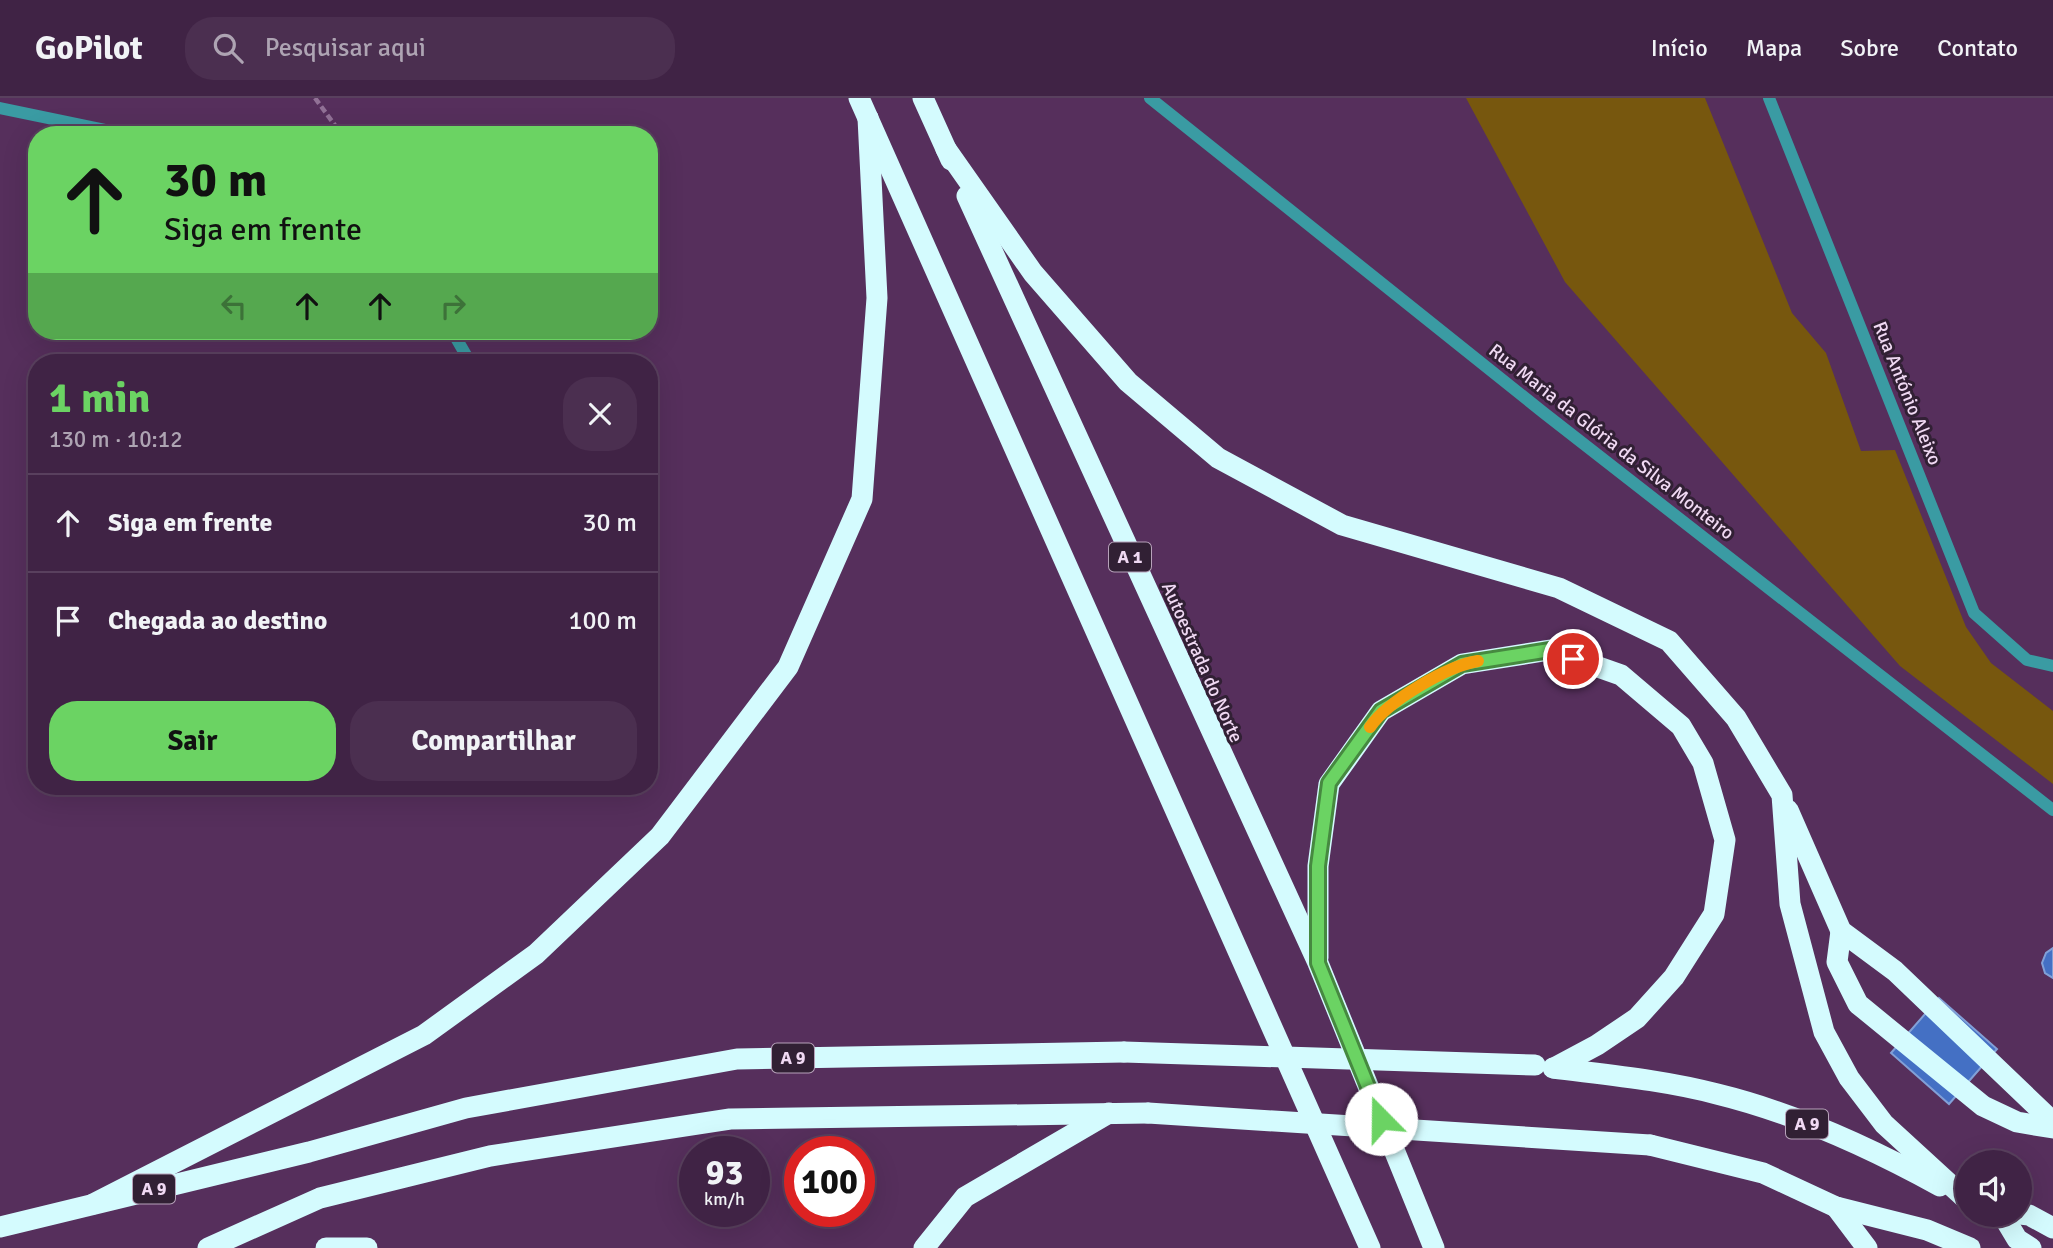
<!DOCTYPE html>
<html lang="pt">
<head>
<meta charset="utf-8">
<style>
  body { margin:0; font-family:Signika,sans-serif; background:#4b2f50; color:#f1f3f6; height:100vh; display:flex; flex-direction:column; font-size:26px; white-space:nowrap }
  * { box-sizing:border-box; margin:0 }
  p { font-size:23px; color:#aea4b3 }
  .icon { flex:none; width:38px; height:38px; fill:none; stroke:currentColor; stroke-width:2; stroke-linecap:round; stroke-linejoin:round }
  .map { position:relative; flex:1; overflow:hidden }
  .details { position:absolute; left:28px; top:256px; width:630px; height:441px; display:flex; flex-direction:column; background:#402345; border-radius:28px; box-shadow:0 7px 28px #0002,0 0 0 2px #59405e }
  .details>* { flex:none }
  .guide { position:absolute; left:28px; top:28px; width:630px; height:214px; border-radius:28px; box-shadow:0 7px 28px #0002,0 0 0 2px #59405e; background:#6bd363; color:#111; overflow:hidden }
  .buttons { position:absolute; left:1955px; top:1052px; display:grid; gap:14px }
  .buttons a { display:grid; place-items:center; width:77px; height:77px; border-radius:50%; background:#402345; box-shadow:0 7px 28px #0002,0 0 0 2px #59405e; font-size:35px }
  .speed { position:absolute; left:679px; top:1038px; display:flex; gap:14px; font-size:35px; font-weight:700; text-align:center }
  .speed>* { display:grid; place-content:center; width:91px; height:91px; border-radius:50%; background:#402345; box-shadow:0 7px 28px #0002,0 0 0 2px #59405e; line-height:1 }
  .speed small { font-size:18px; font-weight:400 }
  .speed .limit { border:10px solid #d22; background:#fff; color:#111 }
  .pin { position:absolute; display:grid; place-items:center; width:60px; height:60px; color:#fff; margin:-30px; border:4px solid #fff; border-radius:50%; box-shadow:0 2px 7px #0007 }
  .me { position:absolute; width:77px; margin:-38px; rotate:338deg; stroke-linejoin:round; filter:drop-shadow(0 0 5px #0008) }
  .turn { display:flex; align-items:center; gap:24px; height:147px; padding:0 21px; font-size:32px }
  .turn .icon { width:91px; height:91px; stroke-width:2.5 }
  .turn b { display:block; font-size:49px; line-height:60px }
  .lanes { display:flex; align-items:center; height:66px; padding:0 21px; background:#0003; justify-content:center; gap:35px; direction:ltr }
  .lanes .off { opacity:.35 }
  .round { display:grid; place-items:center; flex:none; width:74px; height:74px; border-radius:28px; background:#4b2f50 }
  .headline { display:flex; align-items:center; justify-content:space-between; height:119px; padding:0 21px }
  h1 { font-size:42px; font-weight:800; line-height:52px; color:#6bd363 }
  .cta { display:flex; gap:14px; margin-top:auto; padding:14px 21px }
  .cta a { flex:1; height:80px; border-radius:28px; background:#6bd363; color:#111; font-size:28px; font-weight:800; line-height:80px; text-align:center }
  .cta a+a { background:#4b2f50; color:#f1f3f6 }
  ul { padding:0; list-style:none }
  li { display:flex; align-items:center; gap:21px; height:98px; padding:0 21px; border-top:2px solid #59405e }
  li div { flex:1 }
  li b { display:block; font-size:26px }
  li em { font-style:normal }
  header { display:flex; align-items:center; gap:42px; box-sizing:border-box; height:98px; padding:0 35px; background:#402345; border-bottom:2px solid #59405e }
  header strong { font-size:33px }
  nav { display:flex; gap:38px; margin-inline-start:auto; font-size:24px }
  .search { width:490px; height:63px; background:#4b2f50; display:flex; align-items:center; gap:18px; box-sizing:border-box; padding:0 24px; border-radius:28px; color:#aea4b3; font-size:26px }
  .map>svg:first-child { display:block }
</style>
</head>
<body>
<header>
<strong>GoPilot</strong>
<div class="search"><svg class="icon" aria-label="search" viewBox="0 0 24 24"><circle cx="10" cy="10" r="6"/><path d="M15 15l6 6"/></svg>Pesquisar aqui</div>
<nav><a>Início</a><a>Mapa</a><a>Sobre</a><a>Contato</a></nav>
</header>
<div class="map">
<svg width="2053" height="1150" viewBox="0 0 2053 1150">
  <rect width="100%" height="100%" fill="#562f5c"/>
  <path fill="#77570e" d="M 1466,0 L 1705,0 L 1792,215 L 1826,255 L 1861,353 L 1895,352 L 1966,529 L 1991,565 L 2053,613 L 2053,686 L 1900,568 L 1565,184 Z"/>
  <g fill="#4470c4" stroke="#82a0d7" stroke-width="2">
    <path d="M 2053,850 L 2053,880 L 2045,875 L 2042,865 L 2046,855 Z"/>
    <path d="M 1939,900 L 1997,951 L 1949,1006 L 1891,955 Z"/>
  </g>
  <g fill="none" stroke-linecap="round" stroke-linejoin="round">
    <path stroke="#917196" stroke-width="4.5" stroke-dasharray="7 3.5" stroke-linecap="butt" d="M 315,0 L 342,37"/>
    <g stroke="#3a9ba3" stroke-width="12">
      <path d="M 1150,0 L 1544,315 L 2053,712"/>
      <path d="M 1769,0 L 1974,515 L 2027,562 L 2053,568"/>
      <path d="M 0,10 L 130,37"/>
      <path d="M 452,233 L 470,264"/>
    </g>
    <g stroke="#d4fbfe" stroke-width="21">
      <path d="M 859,0 L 1370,1150"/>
      <path d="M 923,0 L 951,62"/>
      <path d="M 946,51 L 1033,175 L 1128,284 L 1218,360 L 1342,427 L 1559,490 L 1669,543 L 1736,620 L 1782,697 L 1790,806 L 1824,934 L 1849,980 L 1884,1026 L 1967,1102"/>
      <path d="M 967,98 L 1318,865 L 1434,1150"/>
      <path d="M 1788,712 L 1841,833 L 1895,873 L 2053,1024"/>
      <path d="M 1841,833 L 1837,864 L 1858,906 L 1983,1008 L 2017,1024 L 2053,1030"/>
      <path d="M 1318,860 L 1318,768 L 1329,686 L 1381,613 L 1462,566 L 1550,552 L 1621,577 L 1681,628 L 1703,665 L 1725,742 L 1714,816 L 1674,879 L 1637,920 L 1597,947 L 1554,970"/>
      <path d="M 1553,970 C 1608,977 1664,982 1717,996 C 1795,1015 1871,1050 1940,1088"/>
      <path d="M 1650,1047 L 1763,1075 L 1836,1109 L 1927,1132 L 1970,1150"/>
      <path d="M 93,1106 L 424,937 L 536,856 L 660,738 L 788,569 L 862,401 L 877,200 L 868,20"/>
      <path d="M 1836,1109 L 1867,1150"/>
      <path d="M 2002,1116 L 2017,1141 L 2031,1150"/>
      <path d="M 2020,1116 L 2029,1117 L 2053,1130"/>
      <path d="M 0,1129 L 309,1054 L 466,1010 L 737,961 L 1124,954"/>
      <path d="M 208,1150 L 320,1100 L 490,1058 L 730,1021 L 1148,1015"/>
      <path d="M 326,1150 L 367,1150"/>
      <path d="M 924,1150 L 965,1099 L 1109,1015"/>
    </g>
    <g stroke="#d4fbfe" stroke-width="21">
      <path d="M 1124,954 L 1535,967"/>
      <path d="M 1148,1015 L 1650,1047"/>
    </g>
  </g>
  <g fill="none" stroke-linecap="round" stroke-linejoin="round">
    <defs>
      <path id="route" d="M 1381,1021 L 1318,865 L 1318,768 L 1329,685 L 1381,613 L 1462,566 L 1550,552 L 1573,561"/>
    </defs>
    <use href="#route" stroke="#468940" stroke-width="18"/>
    <use href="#route" stroke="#6bd363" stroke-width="12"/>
    <path stroke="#f59e0b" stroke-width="12" d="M 1370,629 C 1388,603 1447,568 1478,563"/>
  </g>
  <g text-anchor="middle" stroke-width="6" stroke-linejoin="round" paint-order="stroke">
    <g fill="#312034" stroke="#b7a2ba" stroke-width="2">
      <rect x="1109" y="444.5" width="42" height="29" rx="5"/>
      <rect x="772" y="945.5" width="42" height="29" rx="5"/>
      <rect x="1786" y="1011.5" width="42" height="29" rx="5"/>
      <rect x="133" y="1076.5" width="42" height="29" rx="5"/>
    </g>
    <g font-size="18" font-weight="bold" fill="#f0d9f3">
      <text x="1130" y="465">A 1</text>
      <text x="793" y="966">A 9</text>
      <text x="1807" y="1032">A 9</text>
      <text x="154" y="1097">A 9</text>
    </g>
    <g font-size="19" fill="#f0d9f3" stroke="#312034">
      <text transform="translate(1908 295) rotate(68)" y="7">Rua António Aleixo</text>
      <text transform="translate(1612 343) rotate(38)" y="7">Rua Maria da Glória da Silva Monteiro</text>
      <text transform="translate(1203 564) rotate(66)" y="7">Autoestrada do Norte</text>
    </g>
  </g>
</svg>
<div class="buttons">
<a><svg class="icon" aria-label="sound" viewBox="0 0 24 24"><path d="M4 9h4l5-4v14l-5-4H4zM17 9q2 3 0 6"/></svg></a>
</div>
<div class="speed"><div>93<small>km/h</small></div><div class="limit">100</div></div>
<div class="pin" style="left:1573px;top:561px;background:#d93025"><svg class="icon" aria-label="arrive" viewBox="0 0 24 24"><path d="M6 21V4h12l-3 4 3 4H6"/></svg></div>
<svg class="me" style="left:1381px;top:1021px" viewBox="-20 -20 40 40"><circle r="19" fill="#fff"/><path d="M0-13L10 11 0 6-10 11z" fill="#6bd363"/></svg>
<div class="guide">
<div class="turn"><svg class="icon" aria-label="ahead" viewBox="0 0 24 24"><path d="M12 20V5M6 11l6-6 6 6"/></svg><div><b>30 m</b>Siga em frente</div></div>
<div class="lanes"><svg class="icon off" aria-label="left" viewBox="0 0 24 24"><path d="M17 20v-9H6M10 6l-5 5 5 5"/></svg><svg class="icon" aria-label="ahead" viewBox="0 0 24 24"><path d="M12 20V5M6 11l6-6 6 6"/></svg><svg class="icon" aria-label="ahead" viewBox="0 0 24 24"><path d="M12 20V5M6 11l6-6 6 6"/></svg><svg class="icon off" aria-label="right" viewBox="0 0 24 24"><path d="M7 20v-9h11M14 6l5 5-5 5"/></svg></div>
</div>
<section class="details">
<div class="headline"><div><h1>1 min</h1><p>130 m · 10:12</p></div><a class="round"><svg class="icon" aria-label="close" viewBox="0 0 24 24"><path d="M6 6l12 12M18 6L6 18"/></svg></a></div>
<ul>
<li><svg class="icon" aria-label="ahead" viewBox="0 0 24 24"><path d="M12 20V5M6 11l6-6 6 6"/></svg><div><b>Siga em frente</b></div><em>30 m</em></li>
<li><svg class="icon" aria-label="arrive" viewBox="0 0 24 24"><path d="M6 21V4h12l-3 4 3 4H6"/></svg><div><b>Chegada ao destino</b></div><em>100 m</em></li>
</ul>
<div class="cta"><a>Sair</a><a>Compartilhar</a></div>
</section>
</div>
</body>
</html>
